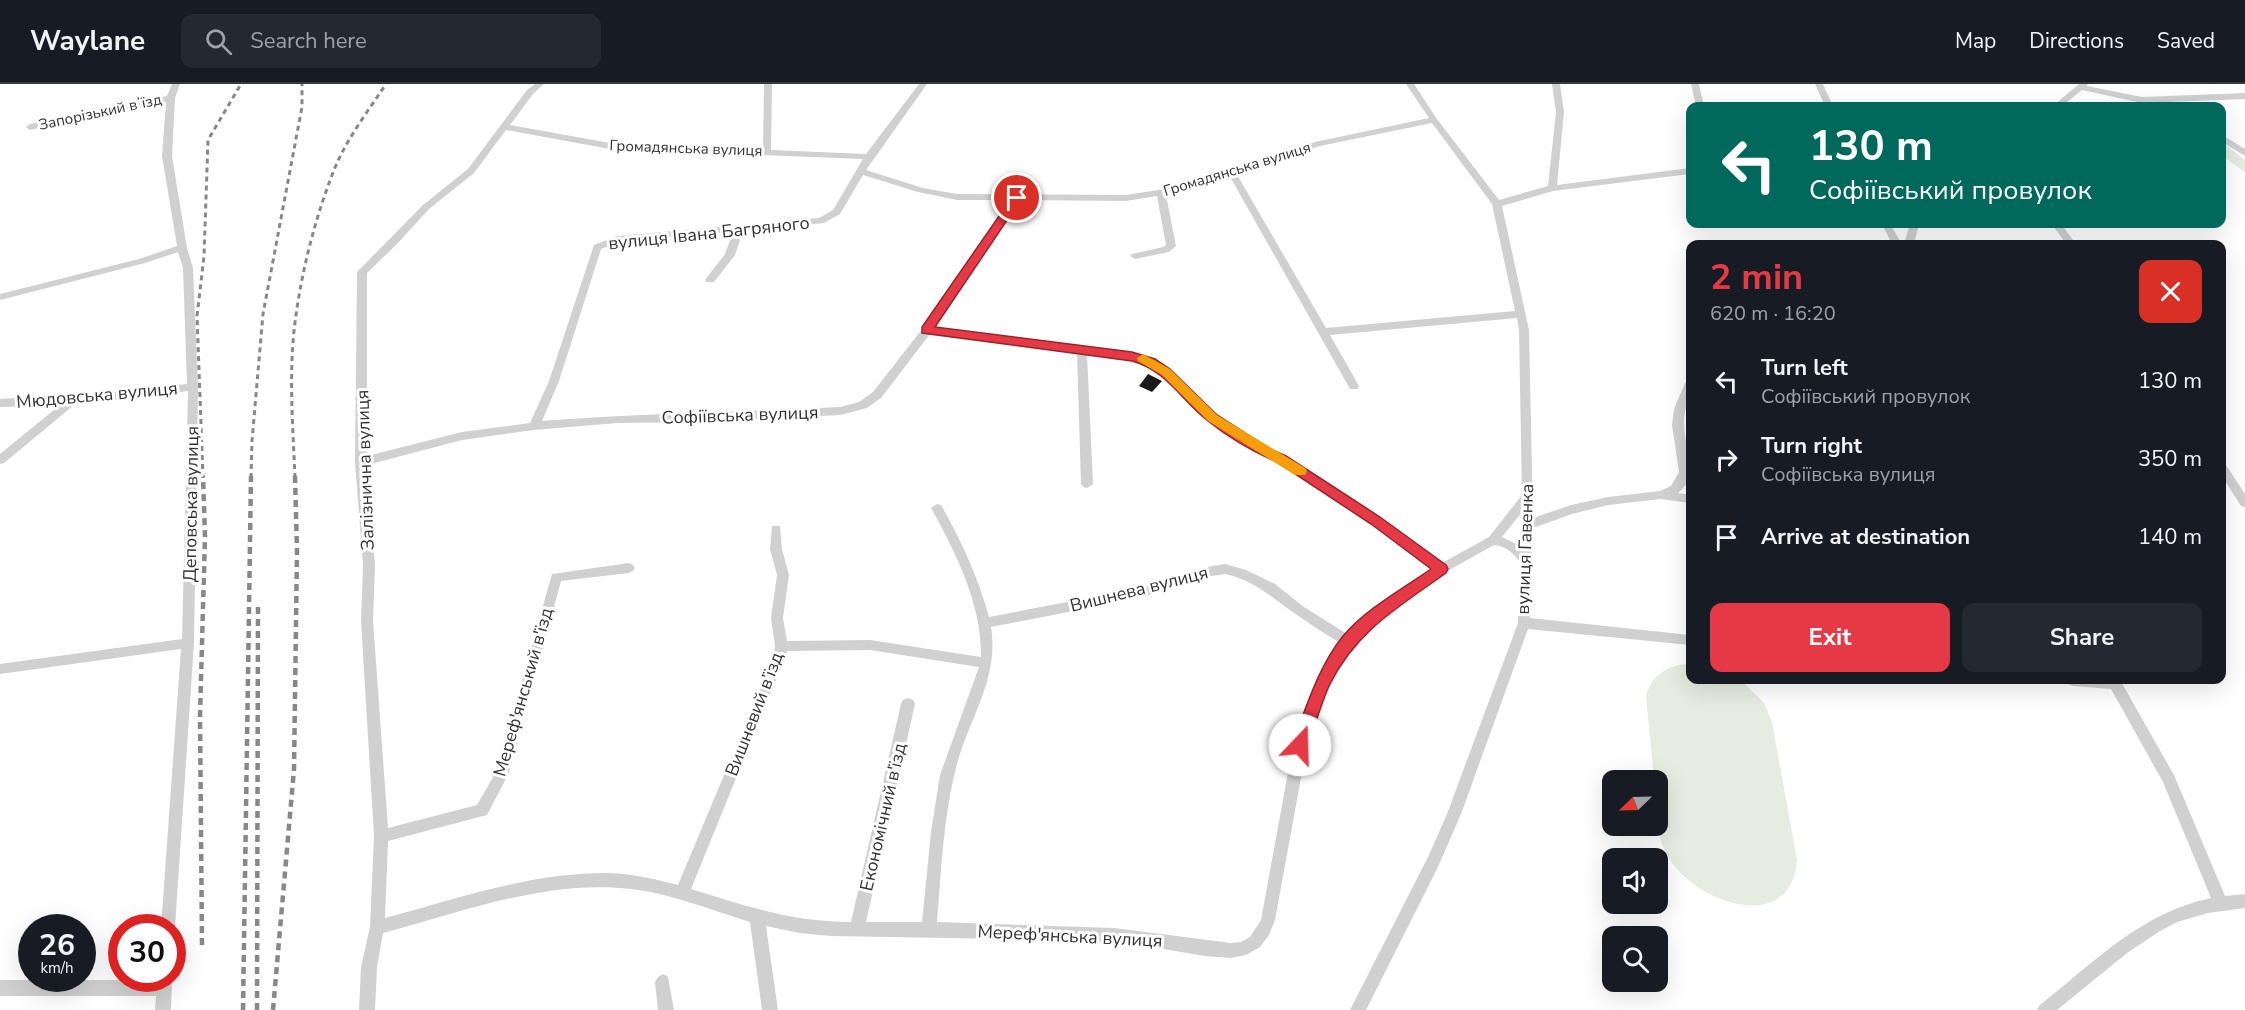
<!DOCTYPE html>
<html lang="en">
<head>
<meta charset="utf-8">
<style>
  body { margin:0; font-family:"Nunito Sans",sans-serif; background:#242831; color:#f1f3f6; height:100vh; display:flex; flex-direction:column; font-size:22px; white-space:nowrap }
  * { box-sizing:border-box; margin:0 }
  p { font-size:20px; color:#9ea1a6 }
  .icon { flex:none; width:33px; height:33px; fill:none; stroke:currentColor; stroke-width:2; stroke-linecap:round; stroke-linejoin:round }
  .map { position:relative; flex:1; overflow:hidden }
  .side { position:absolute; left:1686px; top:156px; width:540px; height:444px; display:flex; flex-direction:column; background:#171b24; border-radius:12px; box-shadow:0 6px 24px #0002 }
  .side>* { flex:none }
  .hud { position:absolute; left:1686px; top:18px; width:540px; height:126px; border-radius:12px; box-shadow:0 6px 24px #0002; background:#00695c; color:#fff; overflow:hidden }
  .needle { width:39px; rotate:247deg }
  .tools { position:absolute; left:1602px; top:686px; display:grid; gap:12px }
  .tools a { display:grid; place-items:center; width:66px; height:66px; border-radius:12px; background:#171b24; box-shadow:0 6px 24px #0002; font-size:30px }
  .speed { position:absolute; left:18px; top:830px; display:flex; gap:12px; font-size:30px; font-weight:700; text-align:center }
  .speed>* { display:grid; place-content:center; width:78px; height:78px; border-radius:50%; background:#171b24; box-shadow:0 6px 24px #0002; line-height:1 }
  .speed small { font-size:15px; font-weight:400 }
  .speed .limit { border:9px solid #d22; background:#fff; color:#111 }
  .pin { position:absolute; display:grid; place-items:center; width:51px; height:51px; color:#fff; margin:-26px; border:3px solid #fff; border-radius:50%; box-shadow:0 2px 6px #0007 }
  .me { position:absolute; width:66px; margin:-33px; rotate:21deg; stroke-linejoin:round; filter:drop-shadow(0 0 4px #0008) }
  .turn { display:flex; align-items:center; gap:21px; height:126px; padding:0 24px; font-size:27px }
  .turn .icon { width:78px; height:78px; stroke-width:2.5 }
  .turn b { display:block; font-size:42px; line-height:51px }
  .round { display:grid; place-items:center; flex:none; width:63px; height:63px; border-radius:12px; background:#242831 }
  .summary { display:flex; align-items:center; justify-content:space-between; height:102px; padding:0 24px }
  h1 { font-size:36px; font-weight:700; line-height:45px; color:#e63946 }
  .cta { display:flex; gap:12px; margin-top:auto; padding:12px 24px }
  .cta a { flex:1; height:69px; border-radius:12px; background:#e63946; color:#fff; font-size:24px; font-weight:700; line-height:69px; text-align:center }
  .cta a+a { background:#242831; color:#f1f3f6 }
  ul { padding:0; list-style:none }
  li { display:flex; align-items:center; gap:18px; height:78px; padding:0 24px }
  li div { flex:1 }
  li b { display:block; font-size:22px }
  li em { font-style:normal }
  header { display:flex; align-items:center; gap:36px; box-sizing:border-box; height:84px; padding:0 30px; background:#171b24; border-bottom:2px solid #363941 }
  header strong { font-size:28px }
  nav { display:flex; gap:33px; margin-inline-start:auto; font-size:21px }
  .search { width:420px; height:54px; background:#242831; display:flex; align-items:center; gap:15px; box-sizing:border-box; padding:0 21px; border-radius:12px; color:#9ea1a6; font-size:22px }
  .map>svg:first-child { display:block }
</style>
</head>
<body>
<header>
<strong>Waylane</strong>
<div class="search"><svg class="icon" aria-label="search" viewBox="0 0 24 24"><circle cx="10" cy="10" r="6"/><path d="M15 15l6 6"/></svg>Search here</div>
<nav><a>Map</a><a>Directions</a><a>Saved</a></nav>
</header>
<div class="map">
<svg width="2245" height="926" viewBox="0 0 2245 926">
  <rect width="100%" height="100%" fill="#fff"/>
  <g fill="#e6ecdf">
    <path d="M 2222,58 L 2245,76 L 2245,88 L 2222,72 Z"/>
    <path d="M 1690,580 L 1690,596 L 1741,596 L 1764,619 L 1772,638 L 1797,776 C 1791,856 1685,816 1664,765 C 1655,744 1658,718 1658,696 L 1654,696 L 1646,611 C 1653,590 1669,580 1690,580 Z"/>
  </g>
  <path fill="#1a1a1a" d="M 1148,290 L 1162,297 L 1152,308 L 1139,302 Z"/>
  <g fill="none" stroke-linecap="round" stroke-linejoin="round">
    <g fill="#d0d0d0" fill-rule="evenodd">
      <path d="M 172,0 L 180,0 L 175,14 L 172,72 L 187,164 L 193,184 L 198,303 L 194,559 L 175,843 L 172,848 L 172,843 L 161,843 L 181,565 L 0,590 L 0,580 L 182,555 L 188,307 L 74,321 L 4,379 L 0,380 L 0,370 L 60,321 L 0,323 L 0,315 L 41,312 L 71,313 L 187,300 L 183,184 L 178,168 L 145,179 L 0,216 L 0,210 L 139,175 L 177,162 L 162,72 L 166,18 L 30,46 L 26,43 L 30,40 L 167,12 Z"/>
      <path d="M 535,0 L 544,0 L 533,10 L 510,41 L 610,59 L 763,66 L 764,0 L 772,0 L 771,66 L 866,70 L 919,0 L 927,0 L 866,86 L 923,104 L 957,110 L 1126,111 L 1164,105 L 1315,58 L 1429,34 L 1406,0 L 1414,0 L 1437,35 L 1499,116 L 1548,102 L 1556,28 L 1552,0 L 1560,0 L 1564,28 L 1557,101 L 1690,84 L 1690,90 L 1553,107 L 1502,122 L 1529,246 L 1533,434 L 1571,421 L 1608,413 L 1660,407 L 1671,402 L 1679,388 L 1672,341 L 1674,325 L 1685,299 L 1690,295 C 1692,311 1683,325 1684,342 C 1684,355 1693,376 1690,389 C 1689,397 1684,404 1678,409 L 1690,411 L 1690,419 L 1661,415 L 1608,421 L 1572,430 L 1533,444 L 1530,534 L 1690,551 L 1690,561 L 1528,545 L 1461,730 L 1438,783 L 1366,926 L 1350,926 L 1428,773 L 1447,730 L 1518,539 L 1520,478 C 1513,469 1506,462 1494,461 L 1426,499 L 1374,540 L 1352,561 L 1330,600 L 1307,661 L 1275,836 L 1269,851 L 1260,863 L 1246,871 L 1231,874 L 1205,872 L 1140,861 L 1061,856 L 831,852 L 799,849 L 766,842 L 778,926 L 762,926 L 750,838 C 711,826 672,810 631,805 C 547,795 463,828 383,849 L 377,883 L 375,926 L 359,926 L 361,883 L 370,843 L 374,752 L 361,537 L 363,481 L 355,378 L 357,188 L 423,121 L 468,85 L 527,6 ZM 1432,39 L 1492,120 L 1515,227 L 1326,244 L 1236,89 L 1320,62 ZM 506,46 L 610,65 L 863,75 L 833,126 L 819,134 L 617,152 L 594,161 L 549,297 L 530,339 L 462,348 L 367,372 L 367,189 L 397,160 L 429,125 L 474,89 ZM 863,91 L 918,108 L 957,116 L 1011,116 L 923,244 L 873,308 L 859,318 L 840,323 C 741,328 641,329 542,337 L 559,297 L 601,165 L 619,158 L 733,148 L 725,170 L 705,196 L 706,198 L 714,198 L 735,171 L 743,147 L 824,139 L 840,130 ZM 1229,91 L 1350,305 L 1358,305 L 1359,302 L 1330,251 L 1517,234 L 1519,246 L 1522,411 L 1489,453 L 1442,479 C 1392,442 1341,403 1286,373 C 1269,363 1250,356 1234,344 C 1196,319 1177,281 1132,268 L 934,243 L 1020,116 L 1126,117 L 1157,112 L 1166,161 L 1163,163 L 1132,170 L 1130,172 L 1135,175 L 1169,168 L 1176,162 L 1166,111 ZM 930,250 L 1077,269 L 1081,400 L 1083,403 L 1087,404 L 1093,400 L 1087,270 L 1132,276 L 1149,282 L 1167,296 L 1198,328 L 1225,350 L 1256,368 L 1277,378 L 1371,439 L 1432,485 C 1401,502 1373,526 1347,550 L 1304,523 L 1275,500 L 1246,486 L 1225,480 L 1212,482 L 1140,504 L 989,533 C 978,493 961,456 941,421 L 937,420 L 931,424 C 956,469 982,521 981,573 L 870,556 L 787,557 L 783,534 L 789,491 L 782,465 L 780,442 L 772,442 L 770,465 L 777,491 L 771,534 L 775,562 L 773,574 L 678,801 C 654,795 630,789 605,789 C 529,789 457,815 385,834 L 388,757 L 487,731 L 509,689 L 561,497 L 629,489 L 633,487 L 635,484 L 633,481 L 629,479 L 552,490 L 496,688 L 477,721 L 388,744 L 373,537 L 375,481 L 367,381 L 462,356 L 534,346 L 617,339 L 701,338 L 840,331 L 867,324 L 881,314 ZM 1522,428 L 1520,462 L 1502,453 ZM 1225,490 C 1256,497 1272,514 1297,531 C 1311,541 1326,550 1340,559 L 1317,598 L 1293,661 L 1261,836 L 1250,853 L 1241,858 L 1231,859 L 1114,844 L 937,838 C 941,789 943,740 954,692 C 965,639 1000,598 991,543 L 1140,514 L 1212,492 ZM 870,566 L 979,583 L 940,691 L 931,748 L 922,838 L 866,838 L 915,620 L 913,616 L 908,614 L 903,616 L 901,620 L 851,838 C 793,838 745,822 691,805 L 785,574 L 787,567 Z"/>
      <path d="M 1691,0 L 1699,0 L 1704,22 L 1696,22 Z"/>
      <path d="M 1815,0 L 1823,0 L 1833,22 L 1825,22 Z"/>
      <path d="M 2079,0 L 2088,0 L 2087,2 L 2142,13 L 2245,9 L 2245,15 L 2142,19 L 2082,6 L 2062,22 L 2053,22 Z"/>
      <path d="M 2222,51 L 2245,65 L 2245,72 L 2222,58 Z"/>
      <path d="M 1882,140 L 1890,140 L 1902,160 L 1892,160 Z"/>
      <path d="M 1910,140 L 1919,140 L 1914,160 L 1904,160 Z"/>
      <path d="M 2052,140 L 2061,140 L 2076,160 L 2066,160 Z"/>
      <path d="M 2222,380 L 2226,381 L 2245,410 L 2245,423 L 2241,422 L 2222,392 Z"/>
      <path d="M 2066,596 L 2120,596 L 2174,691 L 2225,812 L 2245,810 L 2245,824 L 2208,829 L 2177,838 L 2160,847 L 2127,869 L 2057,926 L 2037,926 L 2040,921 C 2093,879 2142,828 2211,814 L 2163,698 L 2111,605 L 2073,602 L 2068,600 Z"/>
      <path d="M 663,890 L 668,893 L 674,926 L 658,926 L 655,898 L 658,893 Z"/>
      <path d="M 157,894 L 172,894 L 171,926 L 155,926 L 156,912 L 0,912 L 0,896 L 157,896 Z"/>
    </g>
    <g stroke="#888" stroke-width="3" stroke-dasharray="5 4" stroke-linecap="butt">
      <path d="M 203,394 L 197,232 L 204,172 L 208,56 L 241,0"/>
      <path d="M 251,394 L 252,357 L 263,230 L 302,23 L 302,0"/>
      <path d="M 295,394 C 293,345 289,295 294,247 C 300,193 314,137 334,86 C 346,56 368,27 386,0"/>
    </g>
    <g stroke="#888" stroke-width="4.5" stroke-dasharray="7 5" stroke-linecap="butt">
      <path d="M 202,861 L 200,632 L 205,452 L 203,392"/>
      <path d="M 243,926 L 251,392"/>
      <path d="M 257,926 L 258,521"/>
      <path d="M 273,926 L 294,685 L 297,467 L 295,392"/>
    </g>
  </g>
  <path fill="#e63946" stroke="#96252e" stroke-width="1.5" d="M 1017,111 L 1022,114 L 935,243 L 1132,268 L 1155,275 L 1170,285 L 1217,331 L 1270,365 L 1286,372 L 1380,433 L 1446,481 L 1448,485 L 1446,489 C 1399,523 1357,546 1330,600 C 1320,621 1315,645 1305,666 L 1300,668 L 1295,666 L 1292,661 C 1306,624 1318,583 1343,552 C 1366,525 1402,505 1431,485 L 1371,440 L 1277,378 C 1253,368 1228,353 1208,337 C 1181,316 1166,286 1132,277 L 922,249 L 922,243 L 1013,112 Z"/>
  <path fill="#f59e0b" d="M 1143,270 L 1170,285 L 1217,331 L 1305,384 L 1307,387 L 1305,391 L 1295,391 L 1208,337 L 1162,291 L 1138,277 L 1137,274 Z"/>
  <g text-anchor="middle" stroke-width="6" stroke-linejoin="round" paint-order="stroke">
    <g font-size="15" fill="#333" stroke="#fff">
      <text transform="translate(100 28) rotate(-12)" y="5">Запорізький вʼїзд</text>
      <text transform="translate(686 64) rotate(2)" y="5">Громадянська вулиця</text>
      <text transform="translate(1237 85) rotate(-17)" y="5">Громадянська вулиця</text>
    </g>
    <g font-size="18" fill="#333" stroke="#fff">
      <text transform="translate(709 149) rotate(-6)" y="6">вулиця Івана Багряного</text>
      <text transform="translate(97 311) rotate(-5)" y="6">Мюдовська вулиця</text>
      <text transform="translate(740 331) rotate(-2)" y="6">Софіївська вулиця</text>
      <text transform="translate(365 386) rotate(-92)" y="6">Залізнична вулиця</text>
      <text transform="translate(191 420) rotate(-89)" y="6">Деповська вулиця</text>
      <text transform="translate(1525 465) rotate(-88)" y="6">вулиця Гавенка</text>
      <text transform="translate(1139 505) rotate(-14)" y="6">Вишнева вулиця</text>
      <text transform="translate(523 608) rotate(-74)" y="6">Мереф'янський в'їзд</text>
      <text transform="translate(754 630) rotate(-69)" y="6">Вишневий в’їзд</text>
      <text transform="translate(883 733) rotate(-77)" y="6">Економічний в'їзд</text>
      <text transform="translate(1070 852) rotate(3)" y="6">Мереф'янська вулиця</text>
    </g>
  </g>
</svg>
<div class="tools">
<a><svg class="needle" viewBox="-14 -14 28 28"><path d="M0-13l5 13h-10z" fill="#e53935"/><path d="M0 13l5-13h-10z" fill="#9ea1a6"/></svg></a>
<a><svg class="icon" aria-label="sound" viewBox="0 0 24 24"><path d="M4 9h4l5-4v14l-5-4H4zM17 9q2 3 0 6"/></svg></a>
<a><svg class="icon" aria-label="search" viewBox="0 0 24 24"><circle cx="10" cy="10" r="6"/><path d="M15 15l6 6"/></svg></a>
</div>
<div class="speed"><div>26<small>km/h</small></div><div class="limit">30</div></div>
<div class="pin" style="left:1017px;top:114px;background:#d93025"><svg class="icon" aria-label="arrive" viewBox="0 0 24 24"><path d="M6 21V4h12l-3 4 3 4H6"/></svg></div>
<svg class="me" style="left:1300px;top:661px" viewBox="-20 -20 40 40"><circle r="19" fill="#fff"/><path d="M0-13L10 11 0 6-10 11z" fill="#e63946"/></svg>
<div class="hud">
<div class="turn"><svg class="icon" aria-label="left" viewBox="0 0 24 24"><path d="M17 20v-9H6M10 6l-5 5 5 5"/></svg><div><b>130 m</b>Софіївський провулок</div></div>
</div>
<section class="side">
<div class="summary"><div><h1>2 min</h1><p>620 m · 16:20</p></div><a class="round" style="background:#d93025;color:#fff"><svg class="icon" aria-label="close" viewBox="0 0 24 24"><path d="M6 6l12 12M18 6L6 18"/></svg></a></div>
<ul>
<li><svg class="icon" aria-label="left" viewBox="0 0 24 24"><path d="M17 20v-9H6M10 6l-5 5 5 5"/></svg><div><b>Turn left</b><p>Софіївський провулок</p></div><em>130 m</em></li>
<li><svg class="icon" aria-label="right" viewBox="0 0 24 24"><path d="M7 20v-9h11M14 6l5 5-5 5"/></svg><div><b>Turn right</b><p>Софіївська вулиця</p></div><em>350 m</em></li>
<li><svg class="icon" aria-label="arrive" viewBox="0 0 24 24"><path d="M6 21V4h12l-3 4 3 4H6"/></svg><div><b>Arrive at destination</b></div><em>140 m</em></li>
</ul>
<div class="cta"><a>Exit</a><a>Share</a></div>
</section>
</div>
</body>
</html>
